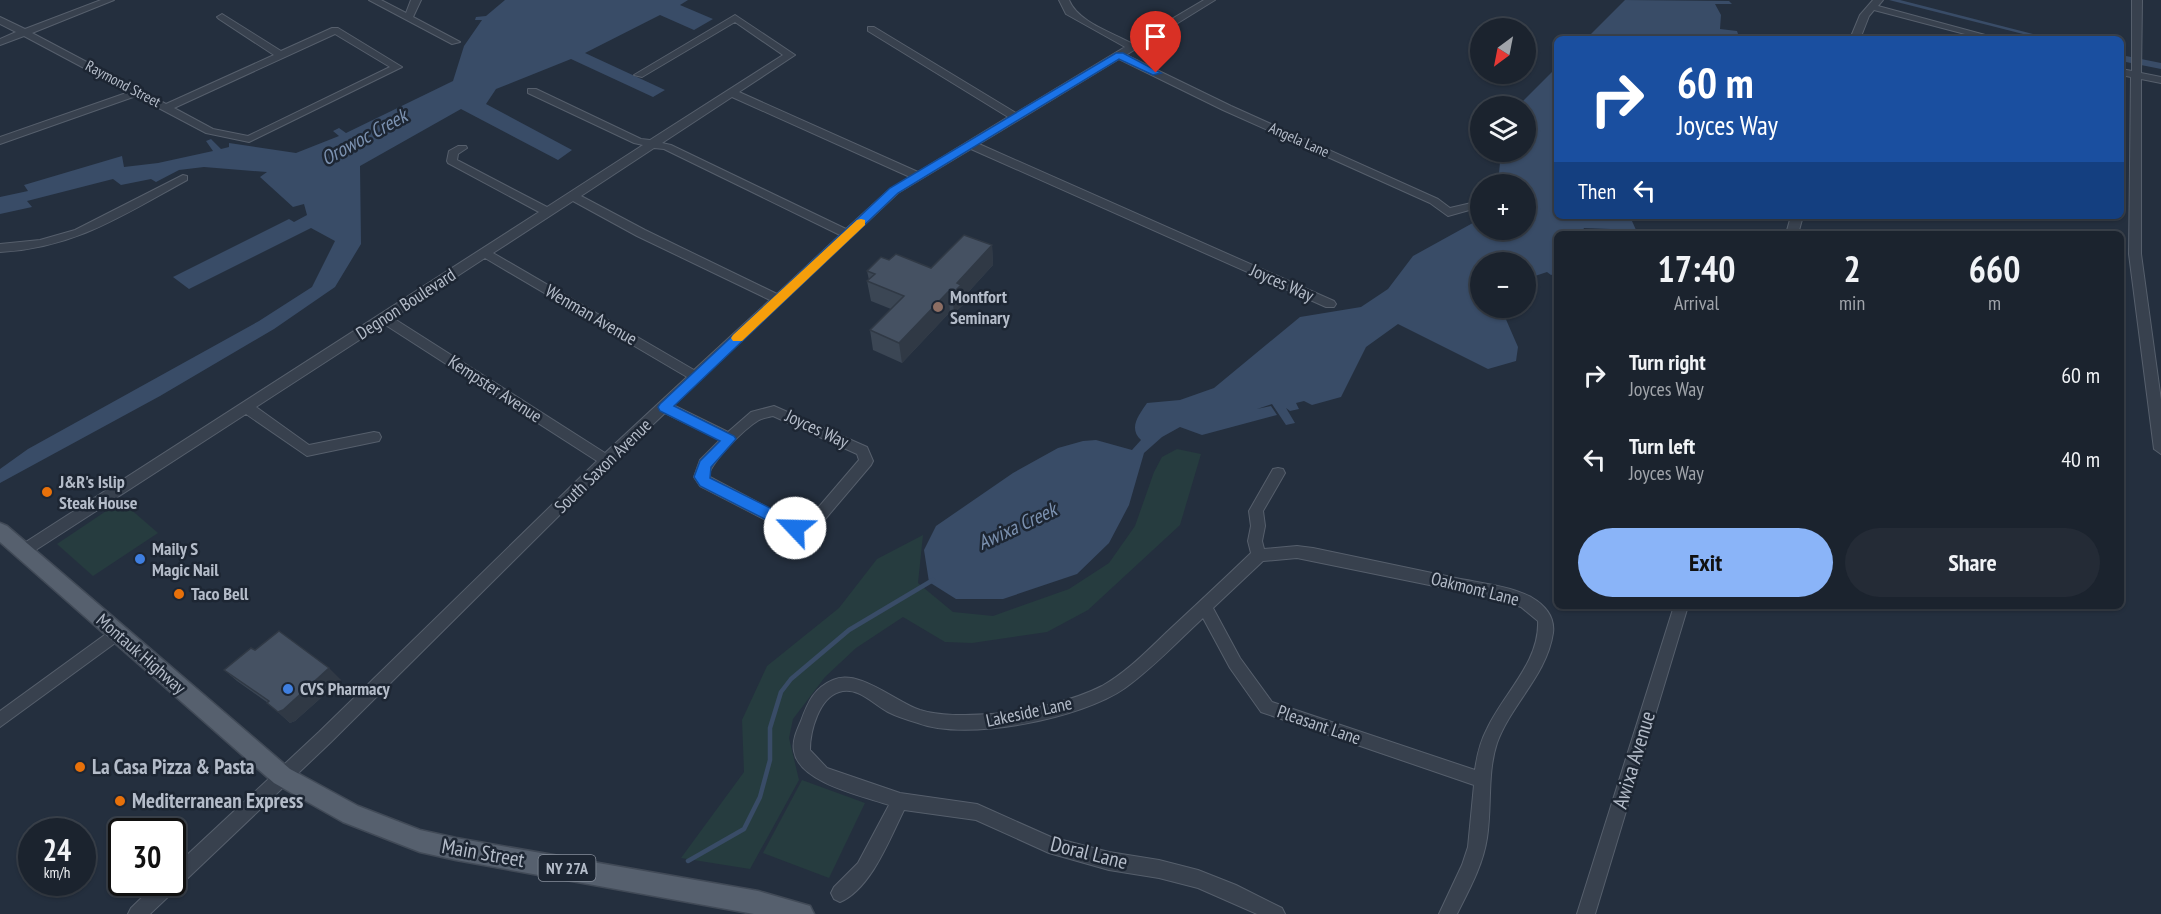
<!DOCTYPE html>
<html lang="en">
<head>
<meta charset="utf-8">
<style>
  body { margin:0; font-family:"PT Sans Narrow",sans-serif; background:#242b36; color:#f1f3f6; height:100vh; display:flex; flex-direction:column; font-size:22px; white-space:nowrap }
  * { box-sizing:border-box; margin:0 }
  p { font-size:20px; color:#a0a4aa }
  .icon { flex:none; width:33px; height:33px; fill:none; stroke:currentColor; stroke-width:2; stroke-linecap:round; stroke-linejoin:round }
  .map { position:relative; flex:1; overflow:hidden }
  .side { position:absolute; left:1554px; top:231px; width:570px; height:378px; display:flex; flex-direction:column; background:#1b232e; border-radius:9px; box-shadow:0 2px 4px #0004,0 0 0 2px #39404a }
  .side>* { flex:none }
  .hud { position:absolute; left:1554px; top:36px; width:570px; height:183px; border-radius:9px; box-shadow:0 2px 4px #0004,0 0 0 2px #39404a; background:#1a4fa0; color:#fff; overflow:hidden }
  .needle { width:39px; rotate:212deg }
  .controls { position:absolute; left:1470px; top:18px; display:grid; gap:12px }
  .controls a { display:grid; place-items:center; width:66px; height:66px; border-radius:50%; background:#1b232e; box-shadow:0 2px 4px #0004,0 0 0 2px #39404a; font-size:30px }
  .speed { position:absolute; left:18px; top:818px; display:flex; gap:12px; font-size:30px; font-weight:700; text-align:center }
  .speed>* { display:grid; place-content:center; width:78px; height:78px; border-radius:50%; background:#1b232e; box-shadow:0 2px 4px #0004,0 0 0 2px #39404a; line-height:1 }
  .speed small { font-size:15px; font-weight:400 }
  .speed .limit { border:3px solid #111; border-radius:9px; background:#fff; color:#111 }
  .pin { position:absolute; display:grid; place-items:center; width:51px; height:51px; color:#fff; margin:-62px -26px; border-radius:50% 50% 50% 0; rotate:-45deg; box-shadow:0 0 6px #0007 }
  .pin .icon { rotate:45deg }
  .me { position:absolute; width:66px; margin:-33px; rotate:294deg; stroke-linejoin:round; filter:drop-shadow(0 0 4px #0008) }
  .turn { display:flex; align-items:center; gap:21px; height:126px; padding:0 24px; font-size:27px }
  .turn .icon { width:78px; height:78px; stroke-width:2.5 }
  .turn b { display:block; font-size:42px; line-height:51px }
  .then { display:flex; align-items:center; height:57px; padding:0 24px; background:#0003; gap:12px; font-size:22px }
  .eta { display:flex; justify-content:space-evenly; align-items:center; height:102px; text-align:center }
  .eta b { font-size:36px; font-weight:700; line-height:42px }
  .cta { display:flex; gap:12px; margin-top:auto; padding:12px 24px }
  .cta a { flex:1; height:69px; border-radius:36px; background:#8ab4f8; color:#111; font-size:24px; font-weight:700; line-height:69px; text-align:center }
  .cta a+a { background:#242b36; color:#f1f3f6 }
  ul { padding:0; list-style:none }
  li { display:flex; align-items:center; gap:18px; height:84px; padding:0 24px }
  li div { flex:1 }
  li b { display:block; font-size:22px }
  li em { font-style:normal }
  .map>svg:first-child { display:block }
</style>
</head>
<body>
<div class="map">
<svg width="2161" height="914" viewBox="0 0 2161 914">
  <rect width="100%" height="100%" fill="#242f3e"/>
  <g fill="#263c3f">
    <path d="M 1177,449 L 1201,454 L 1180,525 L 1088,610 L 1047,632 L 972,643 L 945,642 L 903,617 L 856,648 L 825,677 L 793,719 L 789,738 L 799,780 L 750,869 L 681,858 L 744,772 L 742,720 L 767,666 L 839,608 L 877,559 L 923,535 L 918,583 L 953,612 L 993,616 L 1069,589 L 1109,563 L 1135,526 L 1154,472 L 1162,457 Z"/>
    <path d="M 121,501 L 158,533 L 93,576 L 57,544 Z"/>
    <path d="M 802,780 L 865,803 L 829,878 L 763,853 Z"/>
  </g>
  <g fill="#394c67">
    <path d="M 505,0 L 688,0 L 680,5 L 713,19 L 694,30 L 660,15 L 585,53 L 665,90 L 653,97 L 571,59 L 496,89 L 486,104 L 572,150 L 558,160 L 461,109 L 360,166 L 361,244 L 335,287 L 274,329 L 160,396 L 0,483 L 0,469 L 28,449 L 259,321 L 312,287 L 335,241 L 311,228 L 189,289 L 173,277 L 289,219 L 294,222 L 307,215 L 304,204 L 293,207 L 260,177 L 267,172 L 204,167 L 179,170 L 156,182 L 151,179 L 121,185 L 113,179 L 27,201 L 32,207 L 0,214 L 0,197 L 28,191 L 24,185 L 122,156 L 124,167 L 158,163 L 213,151 L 206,141 L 211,139 L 221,149 L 229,147 L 229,143 L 296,153 L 339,136 L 333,131 L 339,128 L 346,133 L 453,81 L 464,46 L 482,20 L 475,20 L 476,17 L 486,16 Z"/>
    <path d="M 1625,0 L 1729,1 L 1732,4 L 1715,4 L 1721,15 L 1720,29 L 1737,31 L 1739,37 L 1718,36 L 1716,39 L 1586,39 Z"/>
    <path d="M 1889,0 L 1900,0 L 2053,39 L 2043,39 Z"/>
    <path d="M 1557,67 L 1557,216 L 1634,216 L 1632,221 L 1636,230 L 1584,228 L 1581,234 L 1557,234 L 1557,273 L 1551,275 L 1547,272 L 1526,279 L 1526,262 L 1480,262 L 1480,308 L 1501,308 L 1518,347 L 1516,361 L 1488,369 L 1398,324 L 1366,347 L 1341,397 L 1312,405 L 1304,401 L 1296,403 L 1299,409 L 1290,411 L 1286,408 L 1295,423 L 1286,425 L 1272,404 L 1257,409 L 1271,406 L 1277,415 L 1202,435 L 1180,427 L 1162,437 L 1144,453 L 1129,505 L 1109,543 L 1077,574 L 1003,599 L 956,599 L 929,582 L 924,550 L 936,526 L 1013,473 L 1058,448 L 1083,441 L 1096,440 L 1132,450 L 1141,440 C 1128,428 1139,415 1147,403 L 1180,400 L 1214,388 L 1300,317 L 1361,307 L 1388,289 L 1413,256 L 1480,219 L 1480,230 L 1526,230 L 1526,184 L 1498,184 L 1501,152 L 1526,152 L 1526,106 L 1518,106 Z"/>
  </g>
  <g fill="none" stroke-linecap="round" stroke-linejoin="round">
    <path stroke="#394c67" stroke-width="4.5" d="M 688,861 L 744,829 L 760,797 L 770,760 L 770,728 L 781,692 L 791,679 L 849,630 L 933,580"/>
    <path fill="#394c67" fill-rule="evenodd" d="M 2121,55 L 2161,63 L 2161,69 L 2121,61 Z"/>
    <defs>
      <g id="minor">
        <path d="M 101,0 L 114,0 L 32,33 L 166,104 L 274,55 L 219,19 L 217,17 L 222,14 L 281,51 L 332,28 L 338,28 L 402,67 L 249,142 L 206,133 L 136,96 L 0,144 L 0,137 L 129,92 L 24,36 L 0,45 L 0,39 L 16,32 L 0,24 L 0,17 L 25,29 ZM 335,34 L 390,67 L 248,136 L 213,129 L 174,108 Z"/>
        <path d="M 369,0 L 381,0 L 406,13 L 411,0 L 421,0 L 413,17 L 460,42 L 452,44 Z"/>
        <path d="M 1059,0 L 1069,0 C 1078,22 1111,32 1131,43 L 1204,0 L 1215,0 L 1126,55 L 1231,106 L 1438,199 L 1450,208 L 1480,201 L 1480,207 L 1448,216 L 1430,203 L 1223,110 L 1119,59 L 979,144 L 1334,301 L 1336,304 L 1334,307 L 1326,307 L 971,149 L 898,193 L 673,405 L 728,432 L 751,412 L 774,406 L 867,447 L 873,461 L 871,465 L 821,524 L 803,533 L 789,532 L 700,486 L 694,477 L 700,460 L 720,440 L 665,413 L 611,464 L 331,742 L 150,914 L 128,914 L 131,908 L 158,882 L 172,882 L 172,869 L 319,732 L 597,461 L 384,324 L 256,407 L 309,445 L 374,432 L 379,433 L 381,437 L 379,441 L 307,456 L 246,414 L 28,555 L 23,557 L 18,555 L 16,551 L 18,547 L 539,212 L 448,163 L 447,161 L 449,151 L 458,146 L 466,146 L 467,148 L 458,154 L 457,160 L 547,207 L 643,145 L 634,143 L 528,93 L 528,89 L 536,89 L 641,139 L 650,140 L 783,55 L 735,22 L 642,77 L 634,75 L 735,15 L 795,55 L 739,92 L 918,172 L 1008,117 L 868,31 L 868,27 L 874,27 L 1016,113 L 1125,47 L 1066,14 ZM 732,97 L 910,177 L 890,189 L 846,229 L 671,145 L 662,143 ZM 654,148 L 664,149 L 840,235 L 777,294 L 645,230 L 581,196 ZM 573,201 L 637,236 L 770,300 L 694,370 L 493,253 ZM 485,258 L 687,377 L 605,453 L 393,318 ZM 773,416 L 857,454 L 859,460 L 811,516 L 801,521 L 791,520 L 708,476 C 713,460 744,429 759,420 C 763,418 769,417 773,416 Z"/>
        <path d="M 1873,0 L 1883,0 L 1878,6 L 2000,39 L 1984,39 L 1874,10 L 1869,16 L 1860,39 L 1850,39 L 1860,15 Z"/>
        <path d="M 2132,0 L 2142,0 L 2141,73 L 2161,77 L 2161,83 L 2141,79 L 2141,254 L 2161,400 L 2161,454 L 2154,449 L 2129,254 L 2131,77 L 2121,75 L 2121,69 L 2132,71 Z"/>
        <path d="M 183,175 L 187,176 L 187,180 C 123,215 75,248 0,252 L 0,244 L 40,240 L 75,230 Z"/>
        <path d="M 1791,216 L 1803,216 L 1798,234 L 1786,234 Z"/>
        <path d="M 1278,468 L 1283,469 L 1285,473 L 1263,511 L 1265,526 L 1262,541 L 1264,549 L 1297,546 L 1313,548 C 1361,558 1408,568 1456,578 C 1480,583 1510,586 1531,597 C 1545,605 1555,617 1553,633 C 1547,675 1511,704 1497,743 C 1487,773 1492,806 1487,838 C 1483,865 1469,890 1457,914 L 1439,914 L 1462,865 L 1468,847 L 1474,785 L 1261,712 L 1230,668 L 1203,618 C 1178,641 1153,668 1125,688 C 1083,718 967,742 918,723 C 908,720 898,717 888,712 C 873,704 858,686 839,692 C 819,698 810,731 810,750 L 827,768 L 900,793 L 977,804 L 1051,837 L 1109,852 L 1159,860 L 1198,870 L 1236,885 L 1282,908 L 1285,914 L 1257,914 L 1198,888 L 1159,878 L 1109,870 L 1049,853 L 976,820 L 904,810 C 890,838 871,889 840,902 L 834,899 L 831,893 L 834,887 L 858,863 L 889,805 C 863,796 799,783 794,751 C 792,741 797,730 801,721 C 808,702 814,688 833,680 C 858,668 896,702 920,710 C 943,717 969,715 992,714 C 1025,712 1073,701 1102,686 C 1127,672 1148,650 1168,631 C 1196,605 1224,579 1251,553 L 1248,541 L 1251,526 L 1249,511 L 1273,469 ZM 1297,558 L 1498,599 L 1521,607 L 1538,621 C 1540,662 1503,694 1487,729 C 1480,742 1477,756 1475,770 L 1272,702 L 1240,658 L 1213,608 L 1263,561 Z"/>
        <path d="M 1674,606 L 1688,606 L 1595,914 L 1577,914 Z"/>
        <path d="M 117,626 L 122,628 L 125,633 L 122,638 L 0,727 L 0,711 Z"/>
      </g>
      <path id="major" d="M 0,523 L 7,526 L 290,769 L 358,806 L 420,830 L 456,838 L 758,891 L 810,906 L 814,914 L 754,914 L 456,860 L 420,852 L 343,822 L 274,783 L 0,542 Z"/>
    </defs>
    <use href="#minor" stroke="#565f6c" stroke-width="2"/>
    <use href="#major" stroke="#414a57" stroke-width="3"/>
    <use href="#minor" fill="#38414e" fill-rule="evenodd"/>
    <use href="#major" fill="#56606e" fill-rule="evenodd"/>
  </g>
  <g fill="#3b4654">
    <path d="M 992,245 L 993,265 L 962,299 L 963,305 L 954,313 L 950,312 L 902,363 L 873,350 L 870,330 L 891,309 L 871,301 L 867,281 L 869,280 L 867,271 L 889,260 L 931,268 Z"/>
    <path d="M 255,650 L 341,680 L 295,721 L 290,723 L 268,703 L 237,681 L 224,670 Z"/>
  </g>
  <g fill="#303945">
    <path d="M 992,245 L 993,265 L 962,299 L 963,305 L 954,313 L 952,294 L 957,283 Z"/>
    <path d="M 948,292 L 950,312 L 902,363 L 899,343 Z"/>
    <path d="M 329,668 L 341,680 L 295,721 L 290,723 L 278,712 Z"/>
  </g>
  <g fill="#455162" stroke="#303945" stroke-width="1.5">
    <path d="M 964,235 L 992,245 L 957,283 L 961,285 L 952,294 L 948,292 L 899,343 L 870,330 L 904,296 L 867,281 L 875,274 L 867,271 L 881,257 L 889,260 L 896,254 L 931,268 Z"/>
    <path d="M 279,631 L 329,668 L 283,710 L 278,712 L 267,703 L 269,701 L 224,670 L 251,648 L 255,650 Z"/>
  </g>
  <path fill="#1a73e8" stroke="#114b97" stroke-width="1.5" d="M 1116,53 L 1123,53 L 1161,73 L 1153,75 L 1119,59 L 898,193 L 674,406 L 734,436 L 736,439 L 711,467 L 710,478 L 800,523 L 802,528 L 800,532 L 790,532 L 700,486 L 694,477 L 700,461 L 720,441 L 660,411 L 658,407 L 660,404 L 890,188 Z"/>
  <path fill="#f59e0b" d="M 861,219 L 865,220 L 865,225 L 742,341 L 733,341 L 731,338 L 733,335 L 857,220 Z"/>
  <circle fill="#8d6e63" stroke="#1d2633" stroke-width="2" cx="938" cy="307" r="6"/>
  <g fill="#e8710a" stroke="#1d2633" stroke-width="2">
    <circle cx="47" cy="492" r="6"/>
    <circle cx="179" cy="594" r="6"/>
    <circle cx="80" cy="767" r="6"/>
    <circle cx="120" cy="801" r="6"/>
  </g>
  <g fill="#3f7fe0" stroke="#1d2633" stroke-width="2">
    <circle cx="140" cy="559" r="6"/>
    <circle cx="288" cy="689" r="6"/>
  </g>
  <g text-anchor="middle" stroke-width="5" stroke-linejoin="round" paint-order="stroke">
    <g font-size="15" fill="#b4bcc9" stroke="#1d2633">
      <text transform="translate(123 84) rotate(28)" y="5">Raymond Street</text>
      <text transform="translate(1299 140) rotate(24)" y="5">Angela Lane</text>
    </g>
    <rect fill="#1d2633" stroke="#878f9c" stroke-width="1.5" x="538.5" y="855" width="57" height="26" rx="4.5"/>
    <g font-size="16" font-weight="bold" fill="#b4bcc9">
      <text x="567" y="874">NY 27A</text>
    </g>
    <g font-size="18" fill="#b4bcc9" stroke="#1d2633">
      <text transform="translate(1282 283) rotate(24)" y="6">Joyces Way</text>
      <text transform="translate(406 304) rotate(-33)" y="6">Degnon Boulevard</text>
      <text transform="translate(591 315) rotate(30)" y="6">Wenman Avenue</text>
      <text transform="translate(495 389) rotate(33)" y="6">Kempster Avenue</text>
      <text transform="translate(817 429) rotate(25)" y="6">Joyces Way</text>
      <text transform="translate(603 466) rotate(-44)" y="6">South Saxon Avenue</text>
      <text transform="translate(1475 589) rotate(14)" y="6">Oakmont Lane</text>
      <text transform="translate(141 654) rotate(41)" y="6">Montauk Highway</text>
      <text transform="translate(1029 712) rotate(-12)" y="6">Lakeside Lane</text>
      <text transform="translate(1319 725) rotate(19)" y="6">Pleasant Lane</text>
    </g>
    <g font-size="18" font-weight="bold" fill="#b4bcc9" stroke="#1d2633" text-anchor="start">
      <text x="950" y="303">Montfort<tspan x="950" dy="21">Seminary</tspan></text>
      <text x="59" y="488">J&amp;R's Islip<tspan x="59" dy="21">Steak House</tspan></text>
      <text x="152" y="555">Maily S<tspan x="152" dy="21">Magic Nail</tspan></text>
      <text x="191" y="600">Taco Bell</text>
      <text x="300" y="695">CVS Pharmacy</text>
    </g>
    <g font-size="20" font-style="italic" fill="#7c92b1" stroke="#1d2633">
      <text transform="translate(364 137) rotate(-29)" y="7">Orowoc Creek</text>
      <text transform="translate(1017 526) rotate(-25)" y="7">Awixa Creek</text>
    </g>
    <g font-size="21" fill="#b4bcc9" stroke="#1d2633">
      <text transform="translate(1634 760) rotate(-73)" y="7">Awixa Avenue</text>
      <text transform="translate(483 853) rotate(10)" y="7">Main Street</text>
      <text transform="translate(1089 853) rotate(14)" y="7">Doral Lane</text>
    </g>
    <g font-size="21" font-weight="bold" fill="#b4bcc9" stroke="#1d2633" text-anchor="start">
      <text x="92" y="774">La Casa Pizza &amp; Pasta</text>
      <text x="132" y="808">Mediterranean Express</text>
    </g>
  </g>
</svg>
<div class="controls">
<a><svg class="needle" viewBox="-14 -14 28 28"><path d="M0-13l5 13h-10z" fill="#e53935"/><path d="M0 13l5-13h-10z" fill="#a0a4aa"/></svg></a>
<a><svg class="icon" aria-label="layers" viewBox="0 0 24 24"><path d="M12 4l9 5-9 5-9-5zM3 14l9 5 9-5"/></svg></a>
<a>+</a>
<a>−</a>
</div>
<div class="speed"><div>24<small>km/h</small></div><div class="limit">30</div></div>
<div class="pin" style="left:1156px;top:73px;background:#d93025"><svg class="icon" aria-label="arrive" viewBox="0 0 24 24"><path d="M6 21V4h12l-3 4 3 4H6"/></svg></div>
<svg class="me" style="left:795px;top:528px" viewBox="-20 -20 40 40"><circle r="19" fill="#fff"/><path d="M0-13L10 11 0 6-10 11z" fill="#1a73e8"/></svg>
<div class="hud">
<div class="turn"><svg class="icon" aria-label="right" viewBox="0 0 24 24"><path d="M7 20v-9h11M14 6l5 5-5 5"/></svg><div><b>60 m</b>Joyces Way</div></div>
<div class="then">Then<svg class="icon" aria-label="left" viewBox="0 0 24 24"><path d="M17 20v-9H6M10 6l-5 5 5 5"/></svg></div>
</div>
<section class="side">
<div class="eta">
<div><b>17:40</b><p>Arrival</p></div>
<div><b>2</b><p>min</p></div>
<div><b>660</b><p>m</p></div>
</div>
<ul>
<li><svg class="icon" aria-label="right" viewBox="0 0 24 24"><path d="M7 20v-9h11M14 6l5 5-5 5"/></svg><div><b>Turn right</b><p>Joyces Way</p></div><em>60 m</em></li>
<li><svg class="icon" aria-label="left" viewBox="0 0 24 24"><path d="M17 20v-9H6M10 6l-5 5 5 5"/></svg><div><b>Turn left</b><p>Joyces Way</p></div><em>40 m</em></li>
</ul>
<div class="cta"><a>Exit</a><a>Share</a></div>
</section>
</div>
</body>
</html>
